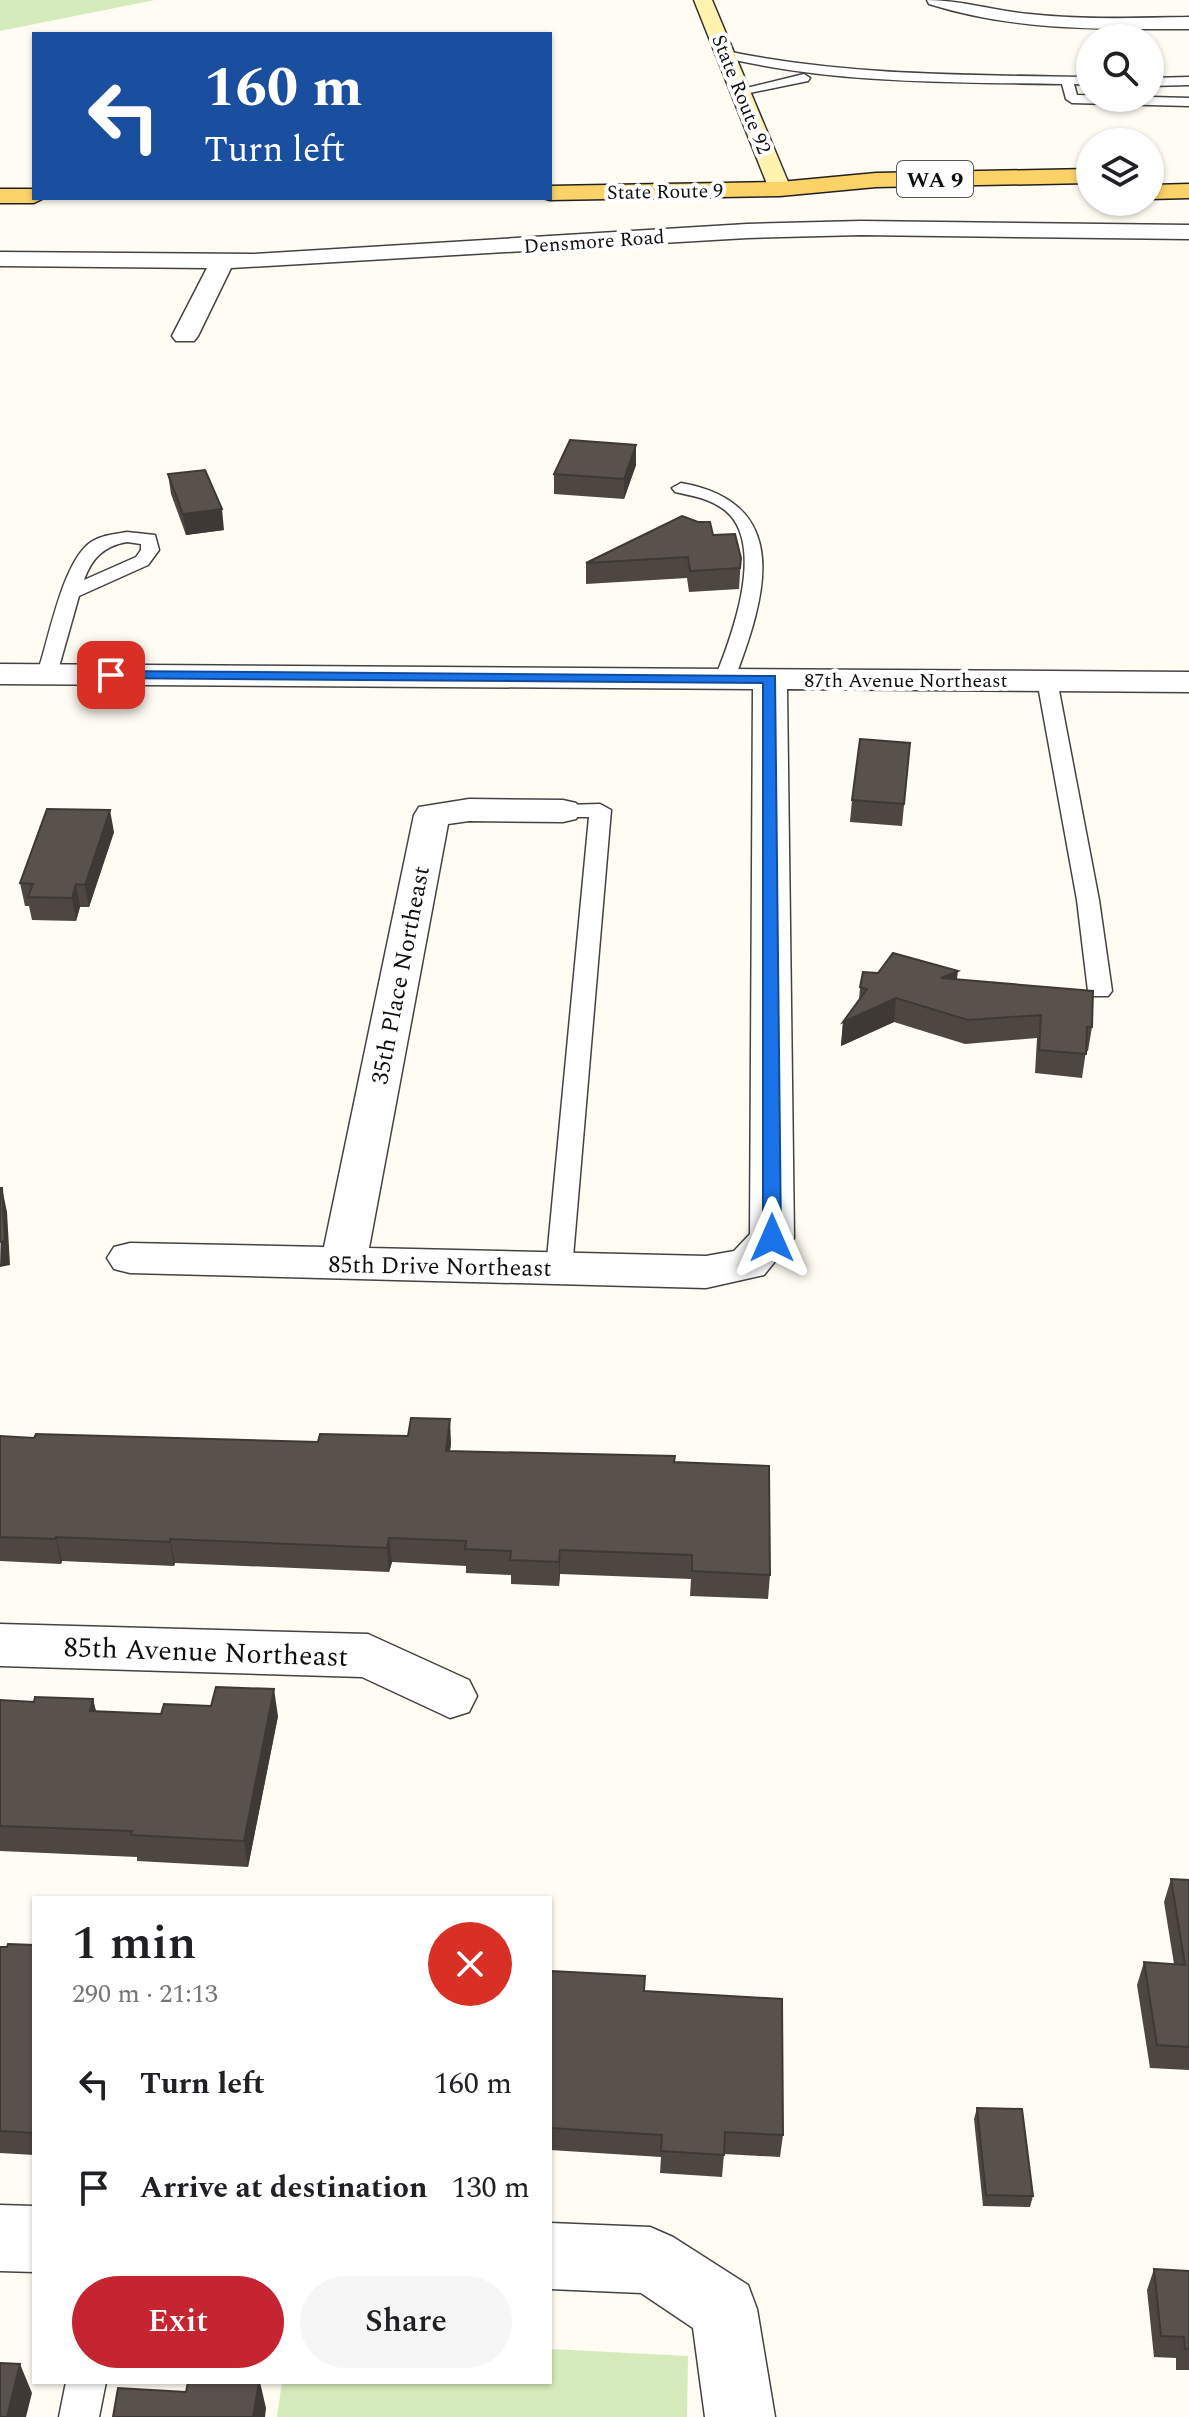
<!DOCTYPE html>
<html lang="en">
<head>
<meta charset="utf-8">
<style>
  body { margin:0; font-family:Spectral,serif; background:#f6f6f6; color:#202124; height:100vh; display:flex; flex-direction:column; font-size:30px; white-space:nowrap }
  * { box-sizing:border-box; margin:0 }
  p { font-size:26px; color:#757577 }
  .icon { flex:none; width:44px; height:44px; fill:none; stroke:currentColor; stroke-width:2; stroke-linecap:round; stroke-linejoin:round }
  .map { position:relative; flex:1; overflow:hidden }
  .details { position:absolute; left:32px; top:1896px; width:520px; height:488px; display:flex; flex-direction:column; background:#fff; border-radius:0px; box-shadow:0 2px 6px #0004 }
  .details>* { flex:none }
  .top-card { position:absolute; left:32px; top:32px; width:520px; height:168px; border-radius:0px; box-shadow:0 2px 6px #0004; background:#1a4fa0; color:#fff; overflow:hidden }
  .buttons { position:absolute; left:1076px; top:24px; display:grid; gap:16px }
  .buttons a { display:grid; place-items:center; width:88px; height:88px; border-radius:50%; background:#fff; box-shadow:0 2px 6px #0004; font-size:40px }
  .pin { position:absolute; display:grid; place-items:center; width:68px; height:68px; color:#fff; margin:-34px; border-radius:16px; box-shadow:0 4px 12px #0006 }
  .me { position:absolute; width:88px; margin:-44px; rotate:0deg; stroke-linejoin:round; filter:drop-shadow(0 0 6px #0008) }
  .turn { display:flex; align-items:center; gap:28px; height:168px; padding:0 40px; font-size:36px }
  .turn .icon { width:104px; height:104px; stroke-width:2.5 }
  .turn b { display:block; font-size:56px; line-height:68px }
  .round { display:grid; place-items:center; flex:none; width:84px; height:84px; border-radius:42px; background:#f6f6f6 }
  .head { display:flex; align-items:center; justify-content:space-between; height:136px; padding:0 40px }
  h1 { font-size:48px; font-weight:600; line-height:60px }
  .action { display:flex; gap:16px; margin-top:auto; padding:16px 40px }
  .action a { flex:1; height:92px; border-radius:48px; background:#c52431; color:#fff; font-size:32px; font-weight:600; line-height:92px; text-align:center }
  .action a+a { background:#f6f6f6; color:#202124 }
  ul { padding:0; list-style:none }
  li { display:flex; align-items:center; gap:24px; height:104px; padding:0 40px }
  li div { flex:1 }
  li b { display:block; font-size:30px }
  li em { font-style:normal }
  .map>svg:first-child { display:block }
</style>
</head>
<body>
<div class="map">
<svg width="1189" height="2417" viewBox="0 0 1189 2417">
  <rect width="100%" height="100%" fill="#fffcf3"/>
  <g fill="#d6ebbb">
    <path d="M 0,0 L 155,0 L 0,31 Z"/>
    <path d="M 550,2349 L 688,2356 L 687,2417 L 277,2417 L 282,2382 L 550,2382 Z"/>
  </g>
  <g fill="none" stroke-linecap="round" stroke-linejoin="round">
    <defs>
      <g id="service">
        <path d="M 726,51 C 846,76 968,75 1090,77 L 1090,85 L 1074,84 L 1077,95 L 1189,98 L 1189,106 L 1072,103 L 1066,99 L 1062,84 C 948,82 834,84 722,57 L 720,55 Z"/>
        <path d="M 804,74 L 810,78 L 808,81 L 740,95 L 734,91 Z"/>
        <path d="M 1189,77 L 1189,85 L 1150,86 L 1150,78 Z"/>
        <path d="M 681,483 C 795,503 765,598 735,678 L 725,684 L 715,678 C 731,638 763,554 731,516 C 717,500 694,496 675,492 L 672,488 Z"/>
        <path d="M 127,532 L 155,535 L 159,550 L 148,565 L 79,596 L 57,674 L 54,678 L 40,678 L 37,674 C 49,640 62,562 91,542 C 102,535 115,534 127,532 ZM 127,542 L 141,544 L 141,550 L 136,557 L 84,580 C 92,558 104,546 127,542 Z"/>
        <path d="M 1047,674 L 1057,680 L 1099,900 L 1112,991 L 1108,996 L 1092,996 L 1088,991 L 1077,900 L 1037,680 Z"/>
        <path d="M 600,804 L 611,810 L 572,1269 L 568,1276 L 559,1278 L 550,1276 L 546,1269 L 589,817 L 563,817 L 552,811 L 563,805 Z"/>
        <path d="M 66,2382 L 106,2382 L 99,2417 L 59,2417 Z"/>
      </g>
      <g id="minor">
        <path d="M 927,0 C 962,0 994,11 1029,14 C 1082,20 1136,18 1189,17 L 1189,29 C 1100,29 1015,31 929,4 Z"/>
        <path d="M 861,221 L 1189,225 L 1189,239 L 861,235 L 747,238 L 231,268 L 198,336 L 194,341 L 176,341 L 172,336 L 207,268 L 0,266 L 0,252 L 253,254 L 747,224 Z"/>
        <path d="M 0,664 L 1189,672 L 1189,692 L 787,689 L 794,1238 L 764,1275 L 706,1288 L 130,1273 L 114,1269 L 107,1258 L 114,1247 L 130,1243 L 324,1247 L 414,815 L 419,807 L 469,799 L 563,800 L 576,803 L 581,811 L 576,819 L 563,822 L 469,821 L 448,824 L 369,1248 L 706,1256 L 734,1251 L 750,1234 L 753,689 L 0,684 Z"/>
        <path d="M 0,1624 L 368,1634 L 469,1680 L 477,1696 L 469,1712 L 450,1718 L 362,1677 L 0,1666 Z"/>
        <path d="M 0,2205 L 34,2206 L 34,2272 L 0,2271 Z"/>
        <path d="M 550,2223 L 650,2227 L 673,2237 L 748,2285 L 757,2309 L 775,2417 L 705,2417 L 693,2328 L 641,2293 L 550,2289 Z"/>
      </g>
      <path id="secondary" d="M 694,0 L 712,0 L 791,189 L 788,194 L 772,194 L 769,189 Z"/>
      <g id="primary">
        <path d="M 1090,169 L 1090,183 L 876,187 L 780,196 L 550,200 L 543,198 L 550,198 L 550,186 L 780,182 L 876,173 Z"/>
        <path d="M 1189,184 L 1189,198 L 1150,199 L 1150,185 Z"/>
        <path d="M 0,189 L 34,189 L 34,198 L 44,198 L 34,203 L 0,203 Z"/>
      </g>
    </defs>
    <use href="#service" stroke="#434343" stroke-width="3"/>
    <use href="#minor" stroke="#434343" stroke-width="3"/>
    <use href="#secondary" stroke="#323232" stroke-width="3"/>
    <use href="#primary" stroke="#212121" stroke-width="3"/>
    <use href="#service" fill="#fff" fill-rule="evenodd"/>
    <use href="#minor" fill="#fff" fill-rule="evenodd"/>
    <use href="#secondary" fill="#fff3ae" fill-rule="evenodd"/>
    <use href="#primary" fill="#fbd267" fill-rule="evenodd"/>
  </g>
  <g fill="#4d4641">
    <path d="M 636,445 L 636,465 L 624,499 L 554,494 L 554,474 Z"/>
    <path d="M 168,474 L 224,530 L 186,535 L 171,494 Z"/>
    <path d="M 713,535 L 741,558 L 739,589 L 689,592 L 687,578 L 586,584 L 586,563 Z"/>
    <path d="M 910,743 L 902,826 L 850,822 L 852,800 Z"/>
    <path d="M 114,832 L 89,907 L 80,907 L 76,921 L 32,920 L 29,906 L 25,906 L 20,883 Z"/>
    <path d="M 956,980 L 1092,1027 L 1088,1051 L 1086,1051 L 1082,1078 L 1035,1073 L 1037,1038 L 965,1044 L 894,1022 L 841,1046 L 843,1022 L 859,1000 L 860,987 Z"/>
    <path d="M 0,1436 L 34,1438 L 451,1443 L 450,1451 L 674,1462 L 770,1575 L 768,1599 L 690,1596 L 691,1579 L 560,1574 L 559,1586 L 511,1584 L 511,1575 L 466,1573 L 466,1566 L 392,1562 L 389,1572 L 175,1563 L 174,1566 L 62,1561 L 61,1564 L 0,1561 Z"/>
    <path d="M 93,1699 L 96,1711 L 161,1714 L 278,1716 L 248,1867 L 137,1861 L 137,1857 L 0,1851 L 0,1700 L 34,1702 Z"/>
    <path d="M 1171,1879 L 1189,1880 L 1189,2070 L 1150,2068 L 1137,1985 L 1144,1962 L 1174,1964 L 1164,1902 Z"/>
    <path d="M 34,1945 L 34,2155 L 0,2153 L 0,1947 Z"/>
    <path d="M 550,1985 L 644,1991 L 783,2135 L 780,2157 L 724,2154 L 722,2177 L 660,2173 L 661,2157 L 550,2150 Z"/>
    <path d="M 977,2108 L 1033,2196 L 1030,2207 L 983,2206 L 974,2119 Z"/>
    <path d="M 1154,2269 L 1189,2271 L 1189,2370 L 1176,2370 L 1176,2358 L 1154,2357 L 1147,2290 Z"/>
  </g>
  <g fill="#3e3935">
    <path d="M 636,445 L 636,465 L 624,499 L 624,479 Z"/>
    <path d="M 222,509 L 224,530 L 186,535 L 183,514 Z"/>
    <path d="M 110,810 L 114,832 L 89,907 L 85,885 Z"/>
    <path d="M 76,884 L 80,907 L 76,921 L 72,898 Z"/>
    <path d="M 958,971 L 955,994 L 941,978 Z"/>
    <path d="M 896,998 L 894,1022 L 841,1046 L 843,1022 Z"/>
    <path d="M 2,1188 L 7,1212 L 10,1265 L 0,1267 Z"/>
    <path d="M 450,1419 L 451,1443 L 447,1475 L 446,1451 Z"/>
    <path d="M 56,1537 L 62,1561 L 61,1564 L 56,1539 Z"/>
    <path d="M 389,1538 L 392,1562 L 389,1572 L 387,1548 Z"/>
    <path d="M 170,1539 L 175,1563 L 174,1566 L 170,1542 Z"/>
    <path d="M 560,1550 L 560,1574 L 559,1586 L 559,1562 Z"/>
    <path d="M 274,1689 L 278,1716 L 248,1867 L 244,1841 Z"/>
    <path d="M 93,1699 L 99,1725 L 90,1711 Z"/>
    <path d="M 20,2364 L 32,2393 L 26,2417 L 7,2417 Z"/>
    <path d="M 259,2382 L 260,2382 L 266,2408 L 265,2417 L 253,2417 Z"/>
  </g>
  <g fill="#59514c" stroke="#3e3935" stroke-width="2">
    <path d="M 570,440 L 636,445 L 624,479 L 554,474 Z"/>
    <path d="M 205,470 L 222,509 L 183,514 L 168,474 Z"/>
    <path d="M 682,516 L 698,522 L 710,522 L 713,535 L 735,534 L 741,558 L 740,568 L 690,571 L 688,557 L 586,563 Z"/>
    <path d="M 860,739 L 910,743 L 904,804 L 852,800 Z"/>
    <path d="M 47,809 L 110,810 L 85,885 L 76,884 L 72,898 L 28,897 L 33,884 L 20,883 Z"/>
    <path d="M 893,953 L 958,971 L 941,978 L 1093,991 L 1092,1027 L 1087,1027 L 1086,1054 L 1039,1050 L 1041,1015 L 968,1020 L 896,998 L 843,1022 L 867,989 L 860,987 L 863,972 L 878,973 Z"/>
    <path d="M 0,1188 L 2,1188 L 5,1241 L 0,1242 Z"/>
    <path d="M 411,1418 L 450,1419 L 446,1451 L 675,1456 L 674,1462 L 769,1466 L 770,1575 L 692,1571 L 692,1555 L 560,1550 L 559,1562 L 510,1560 L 511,1551 L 465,1549 L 466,1541 L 389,1538 L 387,1548 L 170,1539 L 170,1542 L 56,1537 L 56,1539 L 0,1537 L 0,1436 L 34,1438 L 36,1434 L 318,1442 L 320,1434 L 408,1436 Z"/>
    <path d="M 216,1687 L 274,1689 L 244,1841 L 131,1835 L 132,1831 L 0,1826 L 0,1700 L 34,1702 L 35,1697 L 93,1699 L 90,1711 L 161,1714 L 164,1704 L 211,1706 Z"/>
    <path d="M 1171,1879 L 1189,1880 L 1189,2047 L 1157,2045 L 1144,1962 L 1185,1965 Z"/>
    <path d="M 8,1944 L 34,1945 L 34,2133 L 0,2131 L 0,1947 L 7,1947 Z"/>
    <path d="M 551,1971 L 645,1976 L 644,1991 L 782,1999 L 783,2135 L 725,2132 L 724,2155 L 661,2151 L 662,2135 L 550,2128 L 550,1985 Z"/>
    <path d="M 977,2108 L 1022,2109 L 1033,2196 L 986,2195 Z"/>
    <path d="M 1154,2269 L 1189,2271 L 1189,2349 L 1185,2349 L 1184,2337 L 1161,2336 Z"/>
    <path d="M 0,2363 L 20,2364 L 7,2417 L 0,2417 Z"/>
    <path d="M 188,2382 L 259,2382 L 253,2417 L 113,2417 L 118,2388 L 186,2392 Z"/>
  </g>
  <path fill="#1a73e8" stroke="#114b97" stroke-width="2" d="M 111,671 L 775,676 L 781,1238 L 779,1242 L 772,1244 L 763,1238 L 763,683 L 106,678 L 106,672 Z"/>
  <g text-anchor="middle" stroke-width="8" stroke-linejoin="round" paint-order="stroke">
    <g font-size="20" fill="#101010" stroke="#fff">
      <text transform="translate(742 94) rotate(68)" y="7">State Route 92</text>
      <text transform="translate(665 191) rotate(-1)" y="7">State Route 9</text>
      <text transform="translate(594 241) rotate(-4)" y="7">Densmore Road</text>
      <text x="906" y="687">87th Avenue Northeast</text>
    </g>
    <rect fill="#fff" stroke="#585858" stroke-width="2" x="897" y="161" width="76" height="36" rx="6"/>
    <g font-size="22" font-weight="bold" fill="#101010">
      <text x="935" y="187">WA 9</text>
    </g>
    <g font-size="24" fill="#101010" stroke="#fff">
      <text transform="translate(400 975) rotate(-79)" y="8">35th Place Northeast</text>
      <text transform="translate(440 1266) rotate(1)" y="8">85th Drive Northeast</text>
    </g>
    <g font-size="28" fill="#101010" stroke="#fff">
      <text transform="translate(206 1651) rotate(2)" y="10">85th Avenue Northeast</text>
    </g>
  </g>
</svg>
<div class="buttons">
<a><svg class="icon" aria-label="search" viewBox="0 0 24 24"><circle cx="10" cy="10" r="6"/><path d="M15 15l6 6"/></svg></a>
<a><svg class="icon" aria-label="layers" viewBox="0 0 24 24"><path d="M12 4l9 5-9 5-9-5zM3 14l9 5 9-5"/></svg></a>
</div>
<div class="pin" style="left:111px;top:675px;background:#d93025"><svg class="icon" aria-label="arrive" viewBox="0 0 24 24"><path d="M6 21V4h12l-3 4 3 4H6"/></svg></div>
<svg class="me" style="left:772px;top:1238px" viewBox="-20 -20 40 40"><path d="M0-17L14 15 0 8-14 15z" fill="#1a73e8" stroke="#fff" stroke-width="4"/></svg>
<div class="top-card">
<div class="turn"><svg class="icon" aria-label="left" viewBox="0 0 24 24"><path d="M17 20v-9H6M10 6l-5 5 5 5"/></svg><div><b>160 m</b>Turn left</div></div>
</div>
<section class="details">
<div class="head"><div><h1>1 min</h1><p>290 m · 21:13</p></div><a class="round" style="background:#d93025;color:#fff"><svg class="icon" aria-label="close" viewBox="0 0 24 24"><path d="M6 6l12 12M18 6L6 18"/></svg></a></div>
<ul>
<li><svg class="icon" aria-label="left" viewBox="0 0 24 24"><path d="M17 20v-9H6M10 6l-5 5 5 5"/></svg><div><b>Turn left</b></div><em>160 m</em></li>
<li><svg class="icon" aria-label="arrive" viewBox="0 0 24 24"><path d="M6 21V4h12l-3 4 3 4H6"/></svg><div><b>Arrive at destination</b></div><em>130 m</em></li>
</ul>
<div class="action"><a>Exit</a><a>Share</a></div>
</section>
</div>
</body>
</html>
